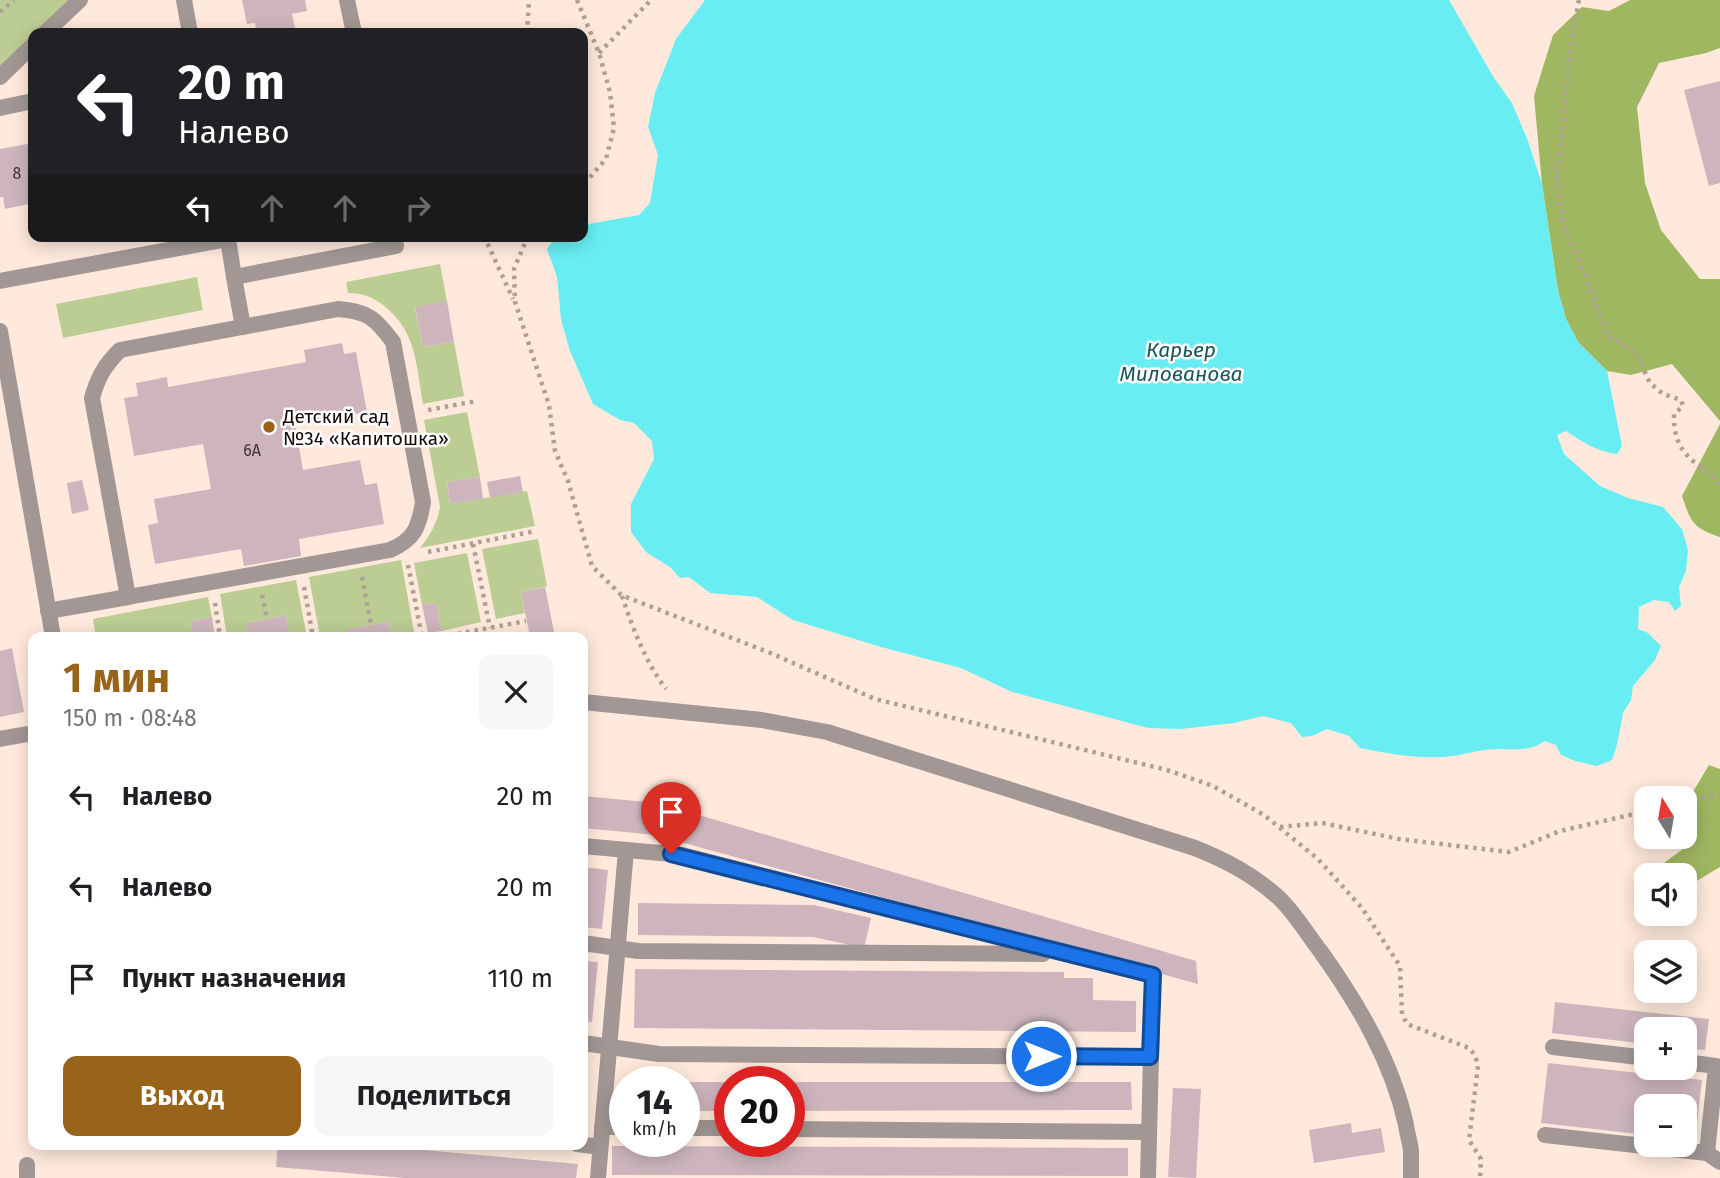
<!DOCTYPE html>
<html lang="ru">
<head>
<meta charset="utf-8">
<style>
  body { margin:0; font-family:"Fira Sans",sans-serif; background:#f6f6f6; color:#202124; height:100vh; display:flex; flex-direction:column; font-size:26px; white-space:nowrap }
  * { box-sizing:border-box; margin:0 }
  p { font-size:23px; color:#757577 }
  .icon { flex:none; width:38px; height:38px; fill:none; stroke:currentColor; stroke-width:2; stroke-linecap:round; stroke-linejoin:round }
  .map { position:relative; flex:1; overflow:hidden }
  .side { position:absolute; left:28px; top:632px; width:560px; height:518px; display:flex; flex-direction:column; background:#fff; border-radius:14px; box-shadow:0 4px 18px #0003 }
  .side>* { flex:none }
  .banner { position:absolute; left:28px; top:28px; width:560px; height:214px; border-radius:14px; box-shadow:0 4px 18px #0003; background:#202124; color:#fff; overflow:hidden }
  .needle { width:46px; rotate:349deg }
  .controls { position:absolute; left:1634px; top:786px; display:grid; gap:14px }
  .controls a { display:grid; place-items:center; width:63px; height:63px; border-radius:14px; background:#fff; box-shadow:0 4px 18px #0003; font-size:35px }
  .speed { position:absolute; left:609px; top:1066px; display:flex; gap:14px; font-size:35px; font-weight:700; text-align:center }
  .speed>* { display:grid; place-content:center; width:91px; height:91px; border-radius:50%; background:#fff; box-shadow:0 4px 18px #0003; line-height:1 }
  .speed small { font-size:18px; font-weight:400 }
  .speed .limit { border:10px solid #d22; background:#fff; color:#111 }
  .pin { position:absolute; display:grid; place-items:center; width:60px; height:60px; color:#fff; margin:-72px -30px; border-radius:50% 50% 50% 0; rotate:-45deg; box-shadow:0 0 7px #0007 }
  .pin .icon { rotate:45deg }
  .me { position:absolute; width:77px; margin:-38px; rotate:90deg; stroke-linejoin:round; filter:drop-shadow(0 0 5px #0008) }
  .turn { display:flex; align-items:center; gap:24px; height:147px; padding:0 35px; font-size:32px }
  .turn .icon { width:91px; height:91px; stroke-width:2.5 }
  .turn b { display:block; font-size:49px; line-height:60px }
  .lanes { display:flex; align-items:center; height:66px; padding:0 35px; background:#0003; justify-content:center; gap:35px; direction:ltr }
  .lanes .off { opacity:.35 }
  .round { display:grid; place-items:center; flex:none; width:74px; height:74px; border-radius:14px; background:#f6f6f6 }
  .head { display:flex; align-items:center; justify-content:space-between; height:119px; padding:0 35px }
  h1 { font-size:42px; font-weight:700; line-height:52px; color:#976419 }
  .cta { display:flex; gap:14px; margin-top:auto; padding:14px 35px }
  .cta a { flex:1; height:80px; border-radius:14px; background:#976419; color:#fff; font-size:28px; font-weight:700; line-height:80px; text-align:center }
  .cta a+a { background:#f6f6f6; color:#202124 }
  ul { padding:0; list-style:none }
  li { display:flex; align-items:center; gap:21px; height:91px; padding:0 35px }
  li div { flex:1 }
  li b { display:block; font-size:26px }
  li em { font-style:normal }
  .map>svg:first-child { display:block }
</style>
</head>
<body>
<div class="map">
<svg width="1720" height="1178" viewBox="0 0 1720 1178">
  <rect width="100%" height="100%" fill="#ffe9dc"/>
  <g fill="#bbcd93">
    <path d="M 0,0 L 80,0 L 45,33 L 33,33 L 33,45 L 0,77 Z"/>
    <path d="M 440,264 L 447,301 L 415,308 L 423,347 L 454,342 L 464,396 L 423,404 C 416,365 417,331 383,305 C 373,297 362,293 348,293 L 346,282 Z"/>
    <path d="M 197,277 L 203,310 L 63,338 L 56,304 Z"/>
    <path d="M 467,412 L 480,477 L 447,482 L 450,504 L 527,491 L 535,526 L 420,548 C 430,536 437,523 440,507 L 424,420 Z"/>
    <path d="M 538,539 L 547,586 L 521,592 L 525,613 L 496,619 L 482,549 Z"/>
    <path d="M 467,553 L 481,622 L 442,631 L 436,603 L 422,605 L 414,563 Z"/>
    <path d="M 401,560 L 415,637 L 391,637 L 388,622 L 348,629 L 349,637 L 320,637 L 309,577 Z"/>
    <path d="M 296,580 L 307,637 L 290,637 L 286,615 L 246,623 L 248,637 L 227,637 L 220,594 Z"/>
    <path d="M 208,597 L 212,617 L 191,621 L 193,637 L 96,637 L 93,619 Z"/>
  </g>
  <g fill="#9fb760">
    <path d="M 1630,0 L 1720,0 L 1720,48 L 1706,53 L 1659,63 L 1637,107 L 1645,183 L 1661,230 L 1700,279 L 1720,279 L 1720,421 L 1672,364 L 1631,375 L 1607,371 L 1578,342 L 1566,319 L 1558,291 L 1542,184 L 1534,96 L 1553,35 L 1582,7 L 1609,11 Z"/>
    <path d="M 1720,424 L 1720,537 C 1693,528 1691,523 1682,496 Z"/>
    <path d="M 1709,765 L 1720,769 L 1720,867 L 1685,888 L 1685,875 L 1662,875 L 1661,865 L 1683,849 L 1688,800 Z"/>
  </g>
  <path fill="#68eef2" d="M 705,0 L 1449,0 L 1494,78 L 1512,103 L 1528,141 L 1542,184 L 1558,291 L 1566,319 L 1578,342 L 1607,371 L 1622,446 L 1617,454 C 1596,451 1584,443 1566,431 L 1557,435 L 1564,454 L 1600,486 L 1628,498 L 1663,507 L 1682,529 L 1688,550 L 1686,571 L 1679,587 L 1681,606 L 1675,611 L 1669,602 L 1654,600 L 1639,607 L 1638,629 L 1648,633 L 1661,646 L 1655,660 L 1633,686 L 1631,700 L 1623,713 L 1617,745 L 1612,760 L 1597,766 L 1575,761 L 1561,755 L 1556,745 L 1544,741 C 1531,752 1513,749 1497,749 C 1482,749 1467,754 1453,756 C 1421,760 1391,754 1360,748 L 1349,736 L 1327,729 L 1312,736 L 1302,737 L 1291,723 L 1263,716 L 1234,723 L 1181,729 L 1148,728 L 1012,692 L 961,668 L 881,647 L 793,620 L 757,597 L 710,593 L 689,577 L 680,578 L 670,567 L 646,552 L 631,532 L 631,504 L 654,459 L 652,441 L 634,423 L 620,420 L 593,404 L 570,351 L 561,319 L 557,277 L 547,249 L 556,236 L 583,236 L 583,225 L 639,215 L 650,203 L 658,155 L 648,127 L 655,93 L 676,39 Z"/>
  <g fill="#ceb5bd">
    <path d="M 242,0 L 305,0 L 307,11 L 292,14 L 296,33 L 257,33 L 255,23 L 247,24 Z"/>
    <path d="M 1720,81 L 1720,183 L 1709,186 L 1684,90 Z"/>
    <path d="M 33,143 L 33,203 L 5,209 L 3,197 L 0,197 L 0,149 Z"/>
    <path d="M 447,301 L 454,342 L 423,347 L 415,307 Z"/>
    <path d="M 342,343 L 344,354 L 356,352 L 367,412 L 295,424 L 303,470 L 360,460 L 365,485 L 377,483 L 384,524 L 299,539 L 301,556 L 244,566 L 241,549 L 155,564 L 148,525 L 158,523 L 154,499 L 211,489 L 203,444 L 134,456 L 124,398 L 138,396 L 136,383 L 167,377 L 168,387 L 306,362 L 304,350 Z"/>
    <path d="M 520,476 L 523,492 L 490,498 L 487,482 Z"/>
    <path d="M 480,477 L 483,499 L 450,504 L 447,482 Z"/>
    <path d="M 82,480 L 89,510 L 72,514 L 67,483 Z"/>
    <path d="M 545,587 L 555,637 L 530,637 L 521,592 Z"/>
    <path d="M 436,603 L 442,631 L 428,633 L 422,605 Z"/>
    <path d="M 286,615 L 290,637 L 248,637 L 246,623 Z"/>
    <path d="M 212,617 L 215,637 L 193,637 L 191,621 Z"/>
    <path d="M 388,622 L 391,637 L 349,637 L 348,629 Z"/>
    <path d="M 12,648 L 24,712 L 0,717 L 0,651 Z"/>
    <path d="M 583,796 L 658,803 L 1196,961 L 1198,984 L 655,835 L 583,828 Z"/>
    <path d="M 583,867 L 608,870 L 602,929 L 583,927 Z"/>
    <path d="M 638,903 L 814,905 L 871,918 L 864,948 L 813,937 L 638,935 Z"/>
    <path d="M 583,961 L 598,962 L 592,1022 L 583,1021 Z"/>
    <path d="M 635,969 L 1064,972 L 1064,978 L 1093,978 L 1093,1000 L 1136,1001 L 1136,1032 L 634,1028 Z"/>
    <path d="M 1555,1002 L 1709,1019 L 1705,1050 L 1685,1048 L 1685,1029 L 1647,1029 L 1647,1044 L 1552,1033 Z"/>
    <path d="M 1548,1063 L 1702,1080 L 1695,1140 L 1685,1139 L 1685,1106 L 1647,1106 L 1647,1135 L 1541,1123 Z"/>
    <rect x="684" y="1082" width="46" height="29"/>
    <path d="M 789,1082 L 1131,1082 L 1132,1110 L 789,1111 Z"/>
    <path d="M 1173,1088 L 1201,1089 L 1196,1178 L 1168,1177 Z"/>
    <path d="M 1351,1123 L 1352,1133 L 1381,1128 L 1385,1152 L 1314,1163 L 1309,1130 Z"/>
    <path d="M 278,1144 L 358,1144 L 578,1164 L 576,1178 L 405,1178 L 276,1167 Z"/>
    <path d="M 612,1146 L 1128,1148 L 1128,1176 L 612,1175 Z"/>
  </g>
  <g fill="none" stroke-linecap="round" stroke-linejoin="round">
    <g stroke="#b09f95" stroke-width="4.5" stroke-dasharray="3.5 5" stroke-linecap="butt">
      <path d="M 577,0 L 599,53 L 610,92 L 614,128 L 606,159 L 583,185"/>
      <path d="M 1579,0 L 1569,56 L 1561,149 L 1556,172 L 1563,225 L 1583,269 L 1608,336 L 1636,353 L 1650,383 L 1663,394 L 1681,400 L 1683,406 L 1674,414 C 1673,453 1693,460 1720,483"/>
      <path d="M 0,12 L 14,0"/>
      <path d="M 527,33 L 529,0"/>
      <path d="M 599,53 L 651,0"/>
      <path d="M 484,236 L 513,299"/>
      <path d="M 528,236 L 514,269 L 515,302 L 549,405 L 555,451 L 568,481 L 592,566 L 621,595 L 768,652 L 875,699 L 1167,770 L 1213,786 L 1264,815 L 1318,859 L 1362,908 L 1400,966 L 1402,1014 L 1407,1024 L 1469,1048 L 1475,1055 L 1478,1066 L 1469,1140 L 1481,1159 L 1480,1178"/>
      <path d="M 428,410 L 477,401"/>
      <path d="M 473,544 L 490,628"/>
      <path d="M 428,552 L 536,531"/>
      <path d="M 408,565 L 422,637"/>
      <path d="M 362,577 L 371,625"/>
      <path d="M 304,587 L 313,637"/>
      <path d="M 262,595 L 267,619"/>
      <path d="M 622,596 C 633,629 645,661 666,689"/>
      <path d="M 215,603 L 220,637"/>
      <path d="M 441,637 L 526,621"/>
      <path d="M 1685,802 L 1720,794"/>
      <path d="M 1280,827 L 1322,823 L 1399,839 L 1509,852 L 1560,831 L 1647,811"/>
    </g>
    <g stroke="#a29794" stroke-width="16">
      <path d="M 184,0 L 190,33"/>
      <path d="M 347,0 L 354,33"/>
      <path d="M 45,33 L 80,0"/>
      <path d="M 0,77 L 33,45"/>
      <path d="M 0,108 L 33,101"/>
      <path d="M 234,277 L 243,327"/>
      <path d="M 0,281 L 228,239 L 234,277 L 396,246 L 394,236"/>
      <path d="M 338,309 C 368,311 376,319 393,342 L 423,502 C 419,527 414,540 390,550 L 128,597 L 92,398 C 98,377 104,366 120,350 Z"/>
      <path d="M 0,331 L 53,637"/>
      <path d="M 48,611 L 128,597"/>
      <path d="M 583,702 L 762,720 L 827,732 L 1195,848 C 1227,861 1252,874 1278,897 C 1295,913 1307,934 1321,952 C 1358,1004 1392,1061 1406,1125 C 1407,1133 1410,1142 1411,1151 C 1411,1160 1411,1169 1411,1178"/>
      <path d="M 0,739 L 33,733"/>
      <path d="M 583,846 L 682,855 L 1153,975 L 1148,1178"/>
      <path d="M 583,943 L 638,951 L 1043,954"/>
      <path d="M 583,1043 L 659,1054 L 1150,1057"/>
      <path d="M 1553,1047 L 1647,1058"/>
      <path d="M 1685,1062 L 1716,1066 L 1707,1153 L 1720,1162"/>
      <path d="M 602,1127 L 625,1127"/>
      <path d="M 684,1128 L 730,1128"/>
      <path d="M 789,1129 L 1149,1132"/>
      <path d="M 1545,1135 L 1707,1153"/>
      <path d="M 577,1144 L 600,1147"/>
      <path d="M 27,1165 L 27,1178"/>
      <path d="M 598,1178 L 626,850"/>
    </g>
  </g>
  <g fill="none" stroke-linecap="round" stroke-linejoin="round">
    <defs>
      <path id="route" d="M 671,854 L 1153,975 L 1150,1057 L 1041,1056"/>
    </defs>
    <use href="#route" stroke="#114b97" stroke-width="18"/>
    <use href="#route" stroke="#1a73e8" stroke-width="12"/>
  </g>
  <circle fill="#976419" stroke="#fff" stroke-width="2.5" cx="269" cy="427" r="7"/>
  <g text-anchor="middle" stroke-width="5" stroke-linejoin="round" paint-order="stroke">
    <g font-size="16" fill="#403534">
      <text x="17" y="179">8</text>
      <text x="252" y="456">6А</text>
    </g>
    <g font-size="19" fill="#110a06" stroke="#fff" text-anchor="start">
      <text x="283" y="423">Детский сад<tspan x="283" dy="22">№34 «Капитошка»</tspan></text>
    </g>
    <g font-size="21" font-style="italic" fill="#1b5557" stroke="#fff">
      <text x="1181" y="357">Карьер<tspan x="1181" dy="24">Милованова</tspan></text>
    </g>
  </g>
</svg>
<div class="controls">
<a><svg class="needle" viewBox="-14 -14 28 28"><path d="M0-13l5 13h-10z" fill="#e53935"/><path d="M0 13l5-13h-10z" fill="#757577"/></svg></a>
<a><svg class="icon" aria-label="sound" viewBox="0 0 24 24"><path d="M4 9h4l5-4v14l-5-4H4zM17 9q2 3 0 6"/></svg></a>
<a><svg class="icon" aria-label="layers" viewBox="0 0 24 24"><path d="M12 4l9 5-9 5-9-5zM3 14l9 5 9-5"/></svg></a>
<a>+</a>
<a>−</a>
</div>
<div class="speed"><div>14<small>km/h</small></div><div class="limit">20</div></div>
<div class="pin" style="left:671px;top:854px;background:#d93025"><svg class="icon" aria-label="arrive" viewBox="0 0 24 24"><path d="M6 21V4h12l-3 4 3 4H6"/></svg></div>
<svg class="me" style="left:1041px;top:1056px" viewBox="-20 -20 40 40"><circle r="17" fill="#1a73e8" stroke="#fff" stroke-width="3"/><path d="M0-11L8 9 0 5-8 9z" fill="#fff"/></svg>
<div class="banner">
<div class="turn"><svg class="icon" aria-label="left" viewBox="0 0 24 24"><path d="M17 20v-9H6M10 6l-5 5 5 5"/></svg><div><b>20 m</b>Налево</div></div>
<div class="lanes"><svg class="icon" aria-label="left" viewBox="0 0 24 24"><path d="M17 20v-9H6M10 6l-5 5 5 5"/></svg><svg class="icon off" aria-label="ahead" viewBox="0 0 24 24"><path d="M12 20V5M6 11l6-6 6 6"/></svg><svg class="icon off" aria-label="ahead" viewBox="0 0 24 24"><path d="M12 20V5M6 11l6-6 6 6"/></svg><svg class="icon off" aria-label="right" viewBox="0 0 24 24"><path d="M7 20v-9h11M14 6l5 5-5 5"/></svg></div>
</div>
<section class="side">
<div class="head"><div><h1>1 мин</h1><p>150 m · 08:48</p></div><a class="round"><svg class="icon" aria-label="close" viewBox="0 0 24 24"><path d="M6 6l12 12M18 6L6 18"/></svg></a></div>
<ul>
<li><svg class="icon" aria-label="left" viewBox="0 0 24 24"><path d="M17 20v-9H6M10 6l-5 5 5 5"/></svg><div><b>Налево</b></div><em>20 m</em></li>
<li><svg class="icon" aria-label="left" viewBox="0 0 24 24"><path d="M17 20v-9H6M10 6l-5 5 5 5"/></svg><div><b>Налево</b></div><em>20 m</em></li>
<li><svg class="icon" aria-label="arrive" viewBox="0 0 24 24"><path d="M6 21V4h12l-3 4 3 4H6"/></svg><div><b>Пункт назначения</b></div><em>110 m</em></li>
</ul>
<div class="cta"><a>Выход</a><a>Поделиться</a></div>
</section>
</div>
</body>
</html>
